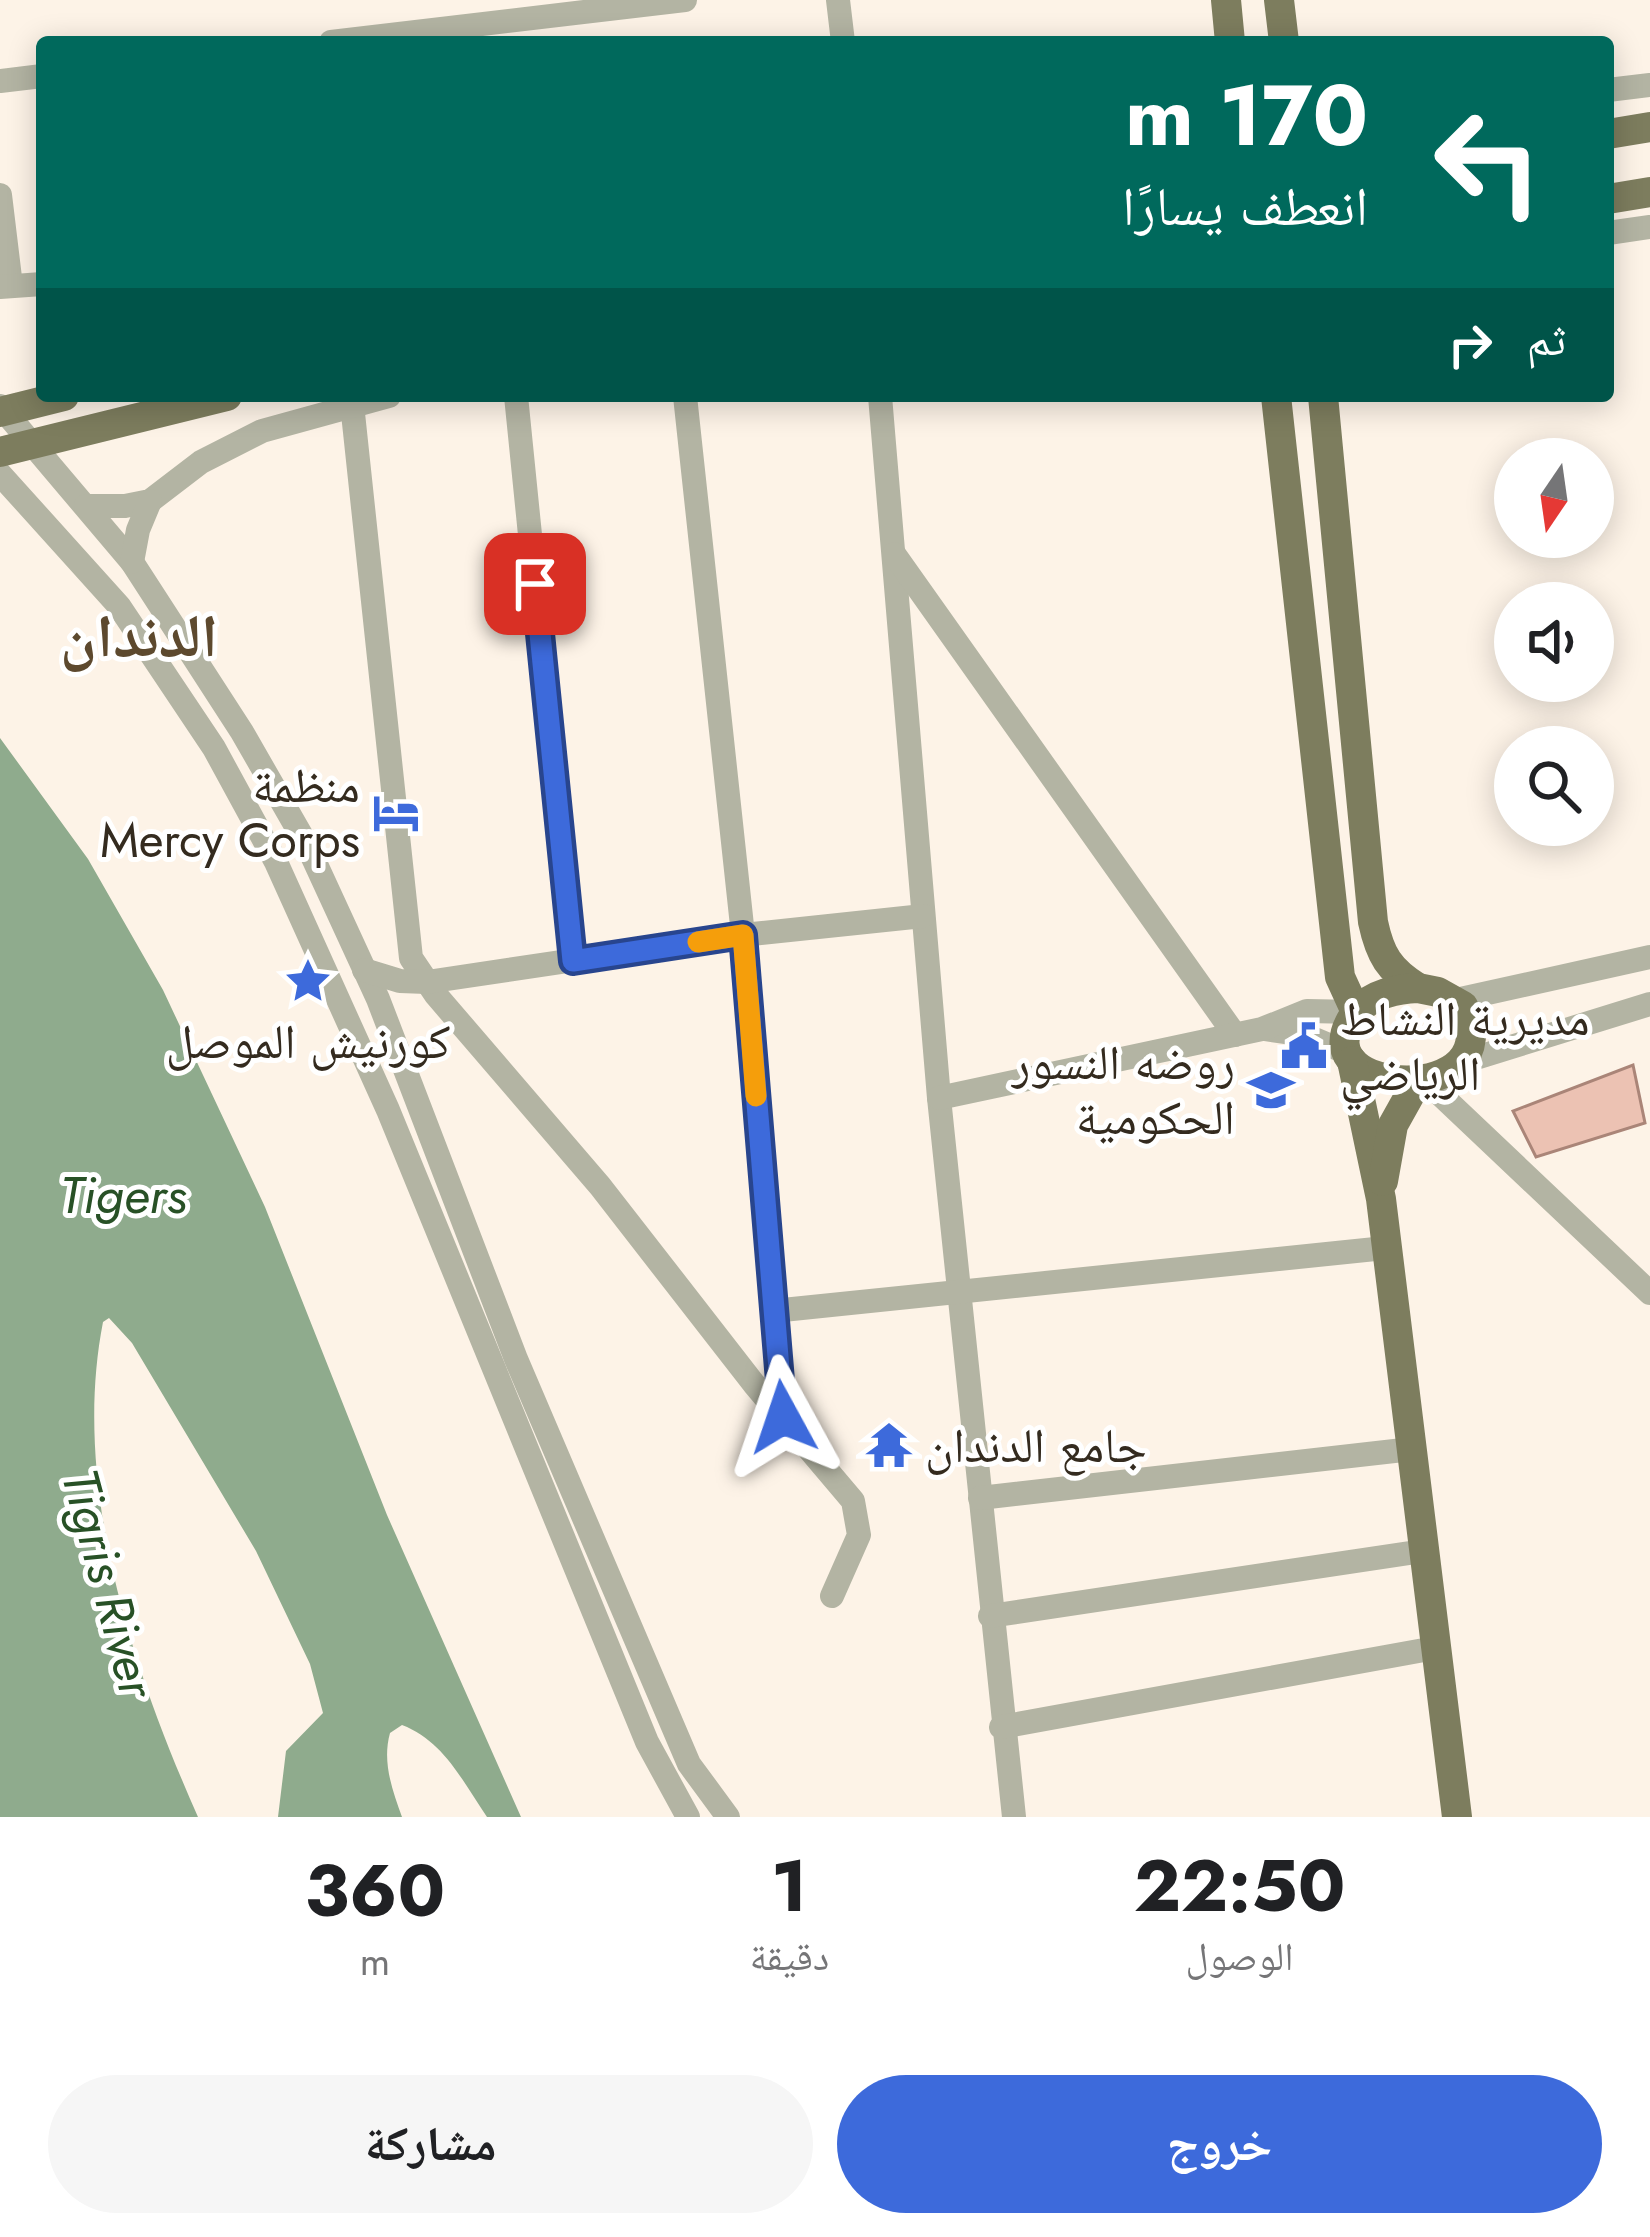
<!DOCTYPE html>
<html lang="ar">
<head>
<meta charset="utf-8">
<style>
  body { margin:0; font-family:Jost,"Noto Naskh Arabic",sans-serif; background:#f6f6f6; color:#202124; direction:rtl; height:100vh; display:flex; flex-direction:column; font-size:45px; white-space:nowrap }
  * { box-sizing:border-box; margin:0 }
  p { font-size:39px; color:#757577 }
  .icon { flex:none; width:66px; height:66px; fill:none; stroke:currentColor; stroke-width:2; stroke-linecap:round; stroke-linejoin:round }
  .map { position:relative; height:1817px; overflow:hidden; direction:ltr }
  .panel { display:flex; flex-direction:column; background:#fff; flex:1 }
  .panel>* { flex:none }
  .hud { position:absolute; left:36px; top:36px; width:1578px; height:366px; border-radius:12px; box-shadow:0 6px 30px #0003; direction:rtl; background:#00695c; color:#fff; overflow:hidden }
  .needle { width:78px; rotate:193deg }
  .fabs { position:absolute; left:1494px; top:438px; display:grid; gap:24px }
  .fabs a { display:grid; place-items:center; width:120px; height:120px; border-radius:50%; background:#fff; box-shadow:0 6px 30px #0003; font-size:60px }
  .pin { position:absolute; display:grid; place-items:center; width:102px; height:102px; color:#fff; margin:-51px; border-radius:24px; box-shadow:0 6px 18px #0006 }
  .me { position:absolute; width:132px; margin:-66px; rotate:355deg; stroke-linejoin:round; filter:drop-shadow(0 0 9px #0008) }
  .turn { display:flex; align-items:center; gap:42px; height:252px; padding:0 48px; font-size:54px }
  .turn .icon { width:156px; height:156px; stroke-width:2.5 }
  .turn b { display:block; font-size:84px; line-height:102px }
  .then { display:flex; align-items:center; height:114px; padding:0 48px; background:#0003; gap:24px; font-size:45px }
  .eta { display:flex; justify-content:space-evenly; align-items:center; height:204px; text-align:center }
  .eta b { font-size:72px; font-weight:700; line-height:84px }
  .action { display:flex; gap:24px; margin-top:auto; padding:24px 48px }
  .action a { flex:1; height:138px; border-radius:72px; background:#3d6adb; color:#fff; font-size:48px; font-weight:700; line-height:138px; text-align:center }
  .action a+a { background:#f6f6f6; color:#202124 }
  .map>svg:first-child { display:block }
</style>
</head>
<body>
<div class="map">
<svg width="1650" height="1817" viewBox="0 0 1650 1817">
  <rect width="100%" height="100%" fill="#fdf3e7"/>
  <path fill="#8fab8d" d="M 0,738 L 88,859 L 163,990 L 265,1207 L 387,1515 L 521,1817 L 487,1817 C 463,1782 444,1741 402,1725 L 390,1733 C 382,1762 392,1789 402,1817 L 278,1817 L 286,1751 L 323,1713 L 310,1664 L 256,1551 L 132,1343 L 109,1318 L 103,1322 C 71,1486 132,1668 198,1817 L 0,1817 Z"/>
  <path fill="#ecc2b3" stroke="#aa8578" stroke-width="3" d="M 1633,1065 L 1645,1123 L 1536,1157 L 1513,1111 Z"/>
  <g fill="none" stroke-linecap="round" stroke-linejoin="round">
    <g stroke="#b3b4a3" stroke-width="24">
      <path d="M 838,0 L 843,42"/>
      <path d="M 331,42 L 685,0"/>
      <path d="M 0,81 L 42,76"/>
      <path d="M 1608,90 L 1650,85"/>
      <path d="M 0,195 L 11,286"/>
      <path d="M 1608,233 L 1650,227"/>
      <path d="M 0,287 L 42,284"/>
      <path d="M 516,396 L 573,961"/>
      <path d="M 685,396 L 743,935 L 783,1417"/>
      <path d="M 880,396 L 939,1098 L 1014,1817"/>
      <path d="M 352,404 L 411,958 L 436,995 L 600,1186 L 754,1384 L 853,1501 L 859,1535 L 832,1596"/>
      <path d="M 0,406 L 132,562 L 242,732 L 308,847 L 378,999 L 516,1359 L 689,1764 L 728,1817"/>
      <path d="M 0,474 L 119,606 L 214,748 L 276,862 L 388,1110 L 647,1742 L 688,1817"/>
      <path d="M 86,506 L 125,506 L 150,501 L 201,462 L 262,431 L 389,396"/>
      <path d="M 894,554 L 1235,1035"/>
      <path d="M 132,562 L 138,530 L 150,501"/>
      <path d="M 364,970 L 400,981 L 427,982 L 743,935 L 923,916"/>
      <path d="M 1456,1000 L 1650,957"/>
      <path d="M 1264,1029 L 1305,1035 L 1350,1054"/>
      <path d="M 1453,1065 L 1650,1004"/>
      <path d="M 1425,1080 L 1650,1293"/>
      <path d="M 939,1098 L 1262,1029 L 1307,1011 L 1356,1012"/>
      <path d="M 773,1311 L 1385,1248"/>
      <path d="M 980,1498 L 1412,1449"/>
      <path d="M 990,1616 L 1423,1551"/>
      <path d="M 1001,1727 L 1435,1648"/>
    </g>
    <g stroke="#7d7d5e" stroke-width="30">
      <path d="M 1226,0 L 1230,42"/>
      <path d="M 1279,0 L 1284,42"/>
      <path d="M 1608,134 L 1650,127"/>
      <path d="M 1608,199 L 1650,192"/>
      <path d="M 1276,396 L 1340,977 L 1356,1012"/>
      <path d="M 1323,396 L 1373,922 C 1380,955 1389,970 1418,988"/>
      <path d="M 1418,988 L 1438,992 L 1463,1006 C 1514,1108 1300,1099 1353,1017 C 1367,995 1394,989 1418,988 Z"/>
      <path d="M 1352,1061 L 1381,1199 L 1457,1817"/>
      <path d="M 1383,1181 L 1393,1125 L 1417,1082"/>
    </g>
    <g stroke="#7d7d5e" stroke-width="30">
      <path d="M 0,412 L 64,396"/>
      <path d="M 0,452 L 227,396"/>
    </g>
  </g>
  <g fill="none" stroke-linecap="round" stroke-linejoin="round">
    <defs>
      <path id="route" d="M 535,584 L 573,961 L 743,935 L 783,1417"/>
    </defs>
    <use href="#route" stroke="#28458e" stroke-width="30"/>
    <use href="#route" stroke="#3d6adb" stroke-width="21"/>
    <path stroke="#f59e0b" stroke-width="21" d="M 698,942 L 743,935 L 756,1096"/>
  </g>
  <defs>
    <symbol id="hotel-bare" viewBox="-9 -9 18 18"><path d="M-6-4.5h1.5V1H6V5H4.5V3h-9V5H-6ZM-4 0a1.8 1.8 0 1 1 3.6 0ZM.5 0V-2.5h3Q6-2.5 6 0Z" fill="#3d6adb" stroke="#fff" stroke-width="2.5" paint-order="stroke"/></symbol>
    <symbol id="sight-bare" viewBox="-9 -9 18 18"><path d="M0-6L1.8-2.2L6-1.7L2.9 1.2L3.7 5.4L0 3.3L-3.7 5.4L-2.9 1.2L-6-1.7L-1.8-2.2Z" fill="#3d6adb" stroke="#fff" stroke-width="2.5" paint-order="stroke"/></symbol>
    <symbol id="civic-bare" viewBox="-9 -9 18 18"><path d="M-.6-6.5H3V-4.5H.6V-3L4-1V1h2V6H-6V1h2V-1L-.6-3ZM-1.2 2.5V6h2.4V2.5Z" fill="#3d6adb" stroke="#fff" stroke-width="2.5" paint-order="stroke"/></symbol>
    <symbol id="school-bare" viewBox="-9 -9 18 18"><path d="M0-5L7-2L0 1L-7-2ZM-4 1L0 2.5L4 1V4Q0 6-4 4Z" fill="#3d6adb" stroke="#fff" stroke-width="2.5" paint-order="stroke"/></symbol>
    <symbol id="temple-bare" viewBox="-9 -9 18 18"><path d="M0-6L5-2H3V0L6.5 2.5H4V6H1.5V3h-3V6H-4V2.5H-6.5L-3 0V-2H-5Z" fill="#3d6adb" stroke="#fff" stroke-width="2.5" paint-order="stroke"/></symbol>
  </defs>
  <g fill-rule="evenodd">
    <use href="#hotel-bare" x="363" y="780" width="66" height="66"/>
    <use href="#sight-bare" x="275" y="948" width="66" height="66"/>
    <use href="#civic-bare" x="1271" y="1013" width="66" height="66"/>
    <use href="#school-bare" x="1238" y="1057" width="66" height="66"/>
    <use href="#temple-bare" x="856" y="1412" width="66" height="66"/>
  </g>
  <g text-anchor="middle" stroke-width="10" stroke-linejoin="round" paint-order="stroke">
    <g font-size="48" fill="#342b1f" stroke="#fff" text-anchor="end">
      <text x="360" y="802">منظمة<tspan x="360" dy="55">Mercy Corps</tspan></text>
      <text x="1340" y="1035" text-anchor="start">مديرية النشاط<tspan x="1340" dy="55">الرياضي</tspan></text>
      <text x="308" y="1058" text-anchor="middle">كورنيش الموصل</text>
      <text x="1235" y="1079">روضه النسور<tspan x="1235" dy="55">الحكومية</tspan></text>
      <text x="925" y="1462" text-anchor="start">جامع الدندان</text>
    </g>
    <g font-size="51" font-style="italic" fill="#285126" stroke="#fff">
      <text x="123" y="1213">Tigers</text>
      <text transform="translate(109 1583) rotate(75)" y="18">Tigris River</text>
    </g>
    <g font-size="60" font-weight="bold" fill="#5d492e" stroke="#fff">
      <text x="139" y="657">الدندان</text>
    </g>
  </g>
</svg>
<div class="fabs">
<a><svg class="needle" viewBox="-14 -14 28 28"><path d="M0-13l5 13h-10z" fill="#e53935"/><path d="M0 13l5-13h-10z" fill="#757577"/></svg></a>
<a><svg class="icon" aria-label="sound" viewBox="0 0 24 24"><path d="M4 9h4l5-4v14l-5-4H4zM17 9q2 3 0 6"/></svg></a>
<a><svg class="icon" aria-label="search" viewBox="0 0 24 24"><circle cx="10" cy="10" r="6"/><path d="M15 15l6 6"/></svg></a>
</div>
<div class="pin" style="left:535px;top:584px;background:#d93025"><svg class="icon" aria-label="arrive" viewBox="0 0 24 24"><path d="M6 21V4h12l-3 4 3 4H6"/></svg></div>
<svg class="me" style="left:783px;top:1417px" viewBox="-20 -20 40 40"><path d="M0-17L14 15 0 8-14 15z" fill="#3d6adb" stroke="#fff" stroke-width="4"/></svg>
<div class="hud">
<div class="turn"><svg class="icon" aria-label="left" viewBox="0 0 24 24"><path d="M17 20v-9H6M10 6l-5 5 5 5"/></svg><div><b>170 m</b>انعطف يسارًا</div></div>
<div class="then">ثم<svg class="icon" aria-label="right" viewBox="0 0 24 24"><path d="M7 20v-9h11M14 6l5 5-5 5"/></svg></div>
</div>
</div>
<section class="panel">
<div class="eta">
<div><b>22:50</b><p>الوصول</p></div>
<div><b>1</b><p>دقيقة</p></div>
<div><b>360</b><p>m</p></div>
</div>
<div class="action"><a>خروج</a><a>مشاركة</a></div>
</section>
</body>
</html>
